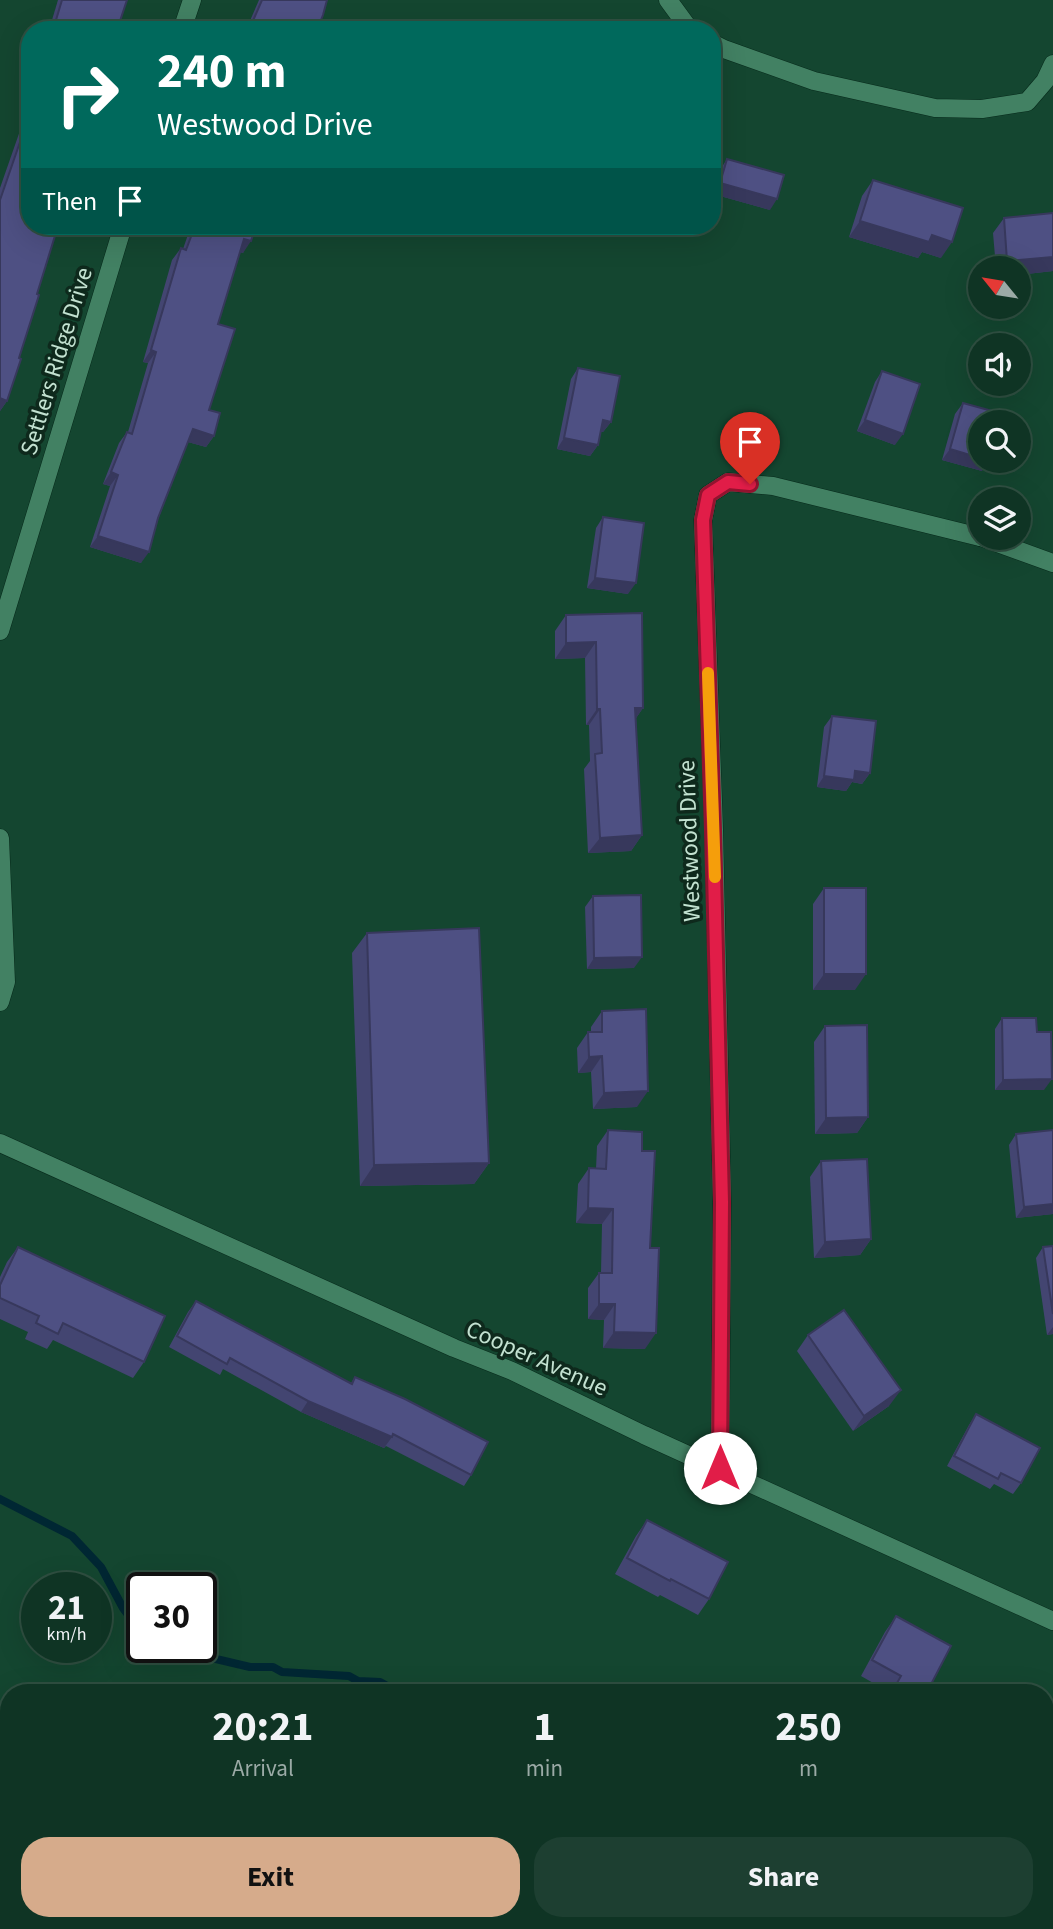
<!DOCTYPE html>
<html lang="en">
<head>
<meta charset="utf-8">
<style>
  body { margin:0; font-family:"Source Sans 3",sans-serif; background:#1d3f31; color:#f1f3f6; height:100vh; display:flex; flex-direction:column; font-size:26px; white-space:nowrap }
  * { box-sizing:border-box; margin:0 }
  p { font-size:23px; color:#9baaa6 }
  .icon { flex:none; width:38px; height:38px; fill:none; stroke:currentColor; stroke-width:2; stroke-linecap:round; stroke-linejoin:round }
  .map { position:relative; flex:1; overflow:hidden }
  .side { position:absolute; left:0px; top:1684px; width:1054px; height:247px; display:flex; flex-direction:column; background:#0f3424; border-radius:28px 28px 0 0; box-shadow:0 7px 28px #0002,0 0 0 2px #2f4f41 }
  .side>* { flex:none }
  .top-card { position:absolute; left:21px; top:21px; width:700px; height:214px; border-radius:28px; box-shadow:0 7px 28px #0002,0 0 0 2px #2f4f41; background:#00695c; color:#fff; overflow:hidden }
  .needle { width:46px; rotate:300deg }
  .fabs { position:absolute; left:968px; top:256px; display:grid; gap:14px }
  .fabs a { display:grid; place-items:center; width:63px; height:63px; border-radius:50%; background:#0f3424; box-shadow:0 7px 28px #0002,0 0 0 2px #2f4f41; font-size:35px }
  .speed { position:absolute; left:21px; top:1572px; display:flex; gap:14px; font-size:35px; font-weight:700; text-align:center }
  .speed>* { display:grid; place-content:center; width:91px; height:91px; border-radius:50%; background:#0f3424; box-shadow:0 7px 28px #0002,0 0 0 2px #2f4f41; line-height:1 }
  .speed small { font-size:18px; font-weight:400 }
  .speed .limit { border:4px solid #111; border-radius:10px; background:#fff; color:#111 }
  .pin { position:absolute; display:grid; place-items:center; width:60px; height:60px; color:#fff; margin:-72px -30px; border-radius:50% 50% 50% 0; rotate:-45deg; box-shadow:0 0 7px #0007 }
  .pin .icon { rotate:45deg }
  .me { position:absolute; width:77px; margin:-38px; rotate:0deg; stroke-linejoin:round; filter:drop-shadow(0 0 5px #0008) }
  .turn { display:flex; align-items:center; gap:24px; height:147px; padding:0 21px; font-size:32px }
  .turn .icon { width:91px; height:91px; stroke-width:2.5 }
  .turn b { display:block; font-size:49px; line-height:60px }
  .then { display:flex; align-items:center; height:66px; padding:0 21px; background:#0003; gap:14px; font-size:26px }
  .eta { display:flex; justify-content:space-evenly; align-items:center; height:119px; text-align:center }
  .eta b { font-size:42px; font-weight:700; line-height:49px }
  .action { display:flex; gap:14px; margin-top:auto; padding:14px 21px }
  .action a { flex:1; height:80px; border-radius:28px; background:#d6ab8b; color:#111; font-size:28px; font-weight:700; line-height:80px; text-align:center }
  .action a+a { background:#1d3f31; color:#f1f3f6 }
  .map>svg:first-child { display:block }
</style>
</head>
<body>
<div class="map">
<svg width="1053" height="1929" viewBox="0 0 1053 1929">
  <rect width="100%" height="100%" fill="#144630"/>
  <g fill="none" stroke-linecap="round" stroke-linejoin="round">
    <g stroke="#002733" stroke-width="8">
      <path d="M 0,1499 L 72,1536 L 101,1567 L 123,1608 L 142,1633"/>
      <path d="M 165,1647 L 250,1667 L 273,1667 L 282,1672 L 349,1676 L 358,1681 L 380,1682 L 398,1692"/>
      <path d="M 557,1922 L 607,1929"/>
    </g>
    <defs>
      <g id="minor">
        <path d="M 668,0 L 690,30"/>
        <path d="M 182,30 L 192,0"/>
        <path d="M 712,43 L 724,49 L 814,81 L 935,108 L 982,109 L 1027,102 L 1045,81 L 1053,64"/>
        <path d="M 981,537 L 1053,563"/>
        <path d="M 0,631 L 123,226"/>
        <path d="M 0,838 L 6,982 L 0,1002"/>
        <path d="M 0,1143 L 454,1348 L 512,1371 L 644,1435 L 1053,1621"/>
        <path d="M 720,1468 L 722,1202 L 714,830 L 703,520 L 708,495 L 728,482 L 773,486 L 980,537"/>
      </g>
    </defs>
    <use href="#minor" stroke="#072a1b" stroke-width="19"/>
    <use href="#minor" stroke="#428163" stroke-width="18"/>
  </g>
  <g fill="#434571">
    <path d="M 58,0 L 127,0 L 117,30 L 49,30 Z"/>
    <path d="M 259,0 L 327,0 L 317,30 L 246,30 Z"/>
    <path d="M 30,102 L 30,226 L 37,294 L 7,401 L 0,411 L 0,188 Z"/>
    <path d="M 727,159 L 770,210 L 713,194 L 720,170 Z"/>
    <path d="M 873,180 L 941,258 L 922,252 L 918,258 L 849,237 L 862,196 Z"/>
    <path d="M 1053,213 L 1053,271 L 1018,275 L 1018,268 L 996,268 L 993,233 L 1004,218 Z"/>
    <path d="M 191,226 L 256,226 L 243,253 L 240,252 L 218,324 L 209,410 L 214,436 L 206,447 L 188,442 L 141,563 L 90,547 L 110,486 L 103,484 L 119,443 L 127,432 L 128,432 L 148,363 L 143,362 L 172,260 L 181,248 L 183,249 Z"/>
    <path d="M 578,368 L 611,422 L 603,432 L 600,432 L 598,445 L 590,456 L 557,449 L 571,379 Z"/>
    <path d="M 882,371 L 895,445 L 857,431 L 875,382 Z"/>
    <path d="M 963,403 L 982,471 L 942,460 L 955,414 Z"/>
    <path d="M 603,517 L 628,594 L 587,588 L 596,528 Z"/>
    <path d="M 642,613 L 643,708 L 636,718 L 642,835 L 631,851 L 588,853 L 584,769 L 590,761 L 589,725 L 586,725 L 585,658 L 555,659 L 555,631 L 566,615 Z"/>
    <path d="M 832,716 L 870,773 L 862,784 L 852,782 L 846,791 L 817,787 L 824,727 Z"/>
    <path d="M 824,888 L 855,990 L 813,990 L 813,904 Z"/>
    <path d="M 593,896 L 634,968 L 587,969 L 585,907 Z"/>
    <path d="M 367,933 L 489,1163 L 474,1184 L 360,1186 L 352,953 Z"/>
    <path d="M 602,1011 L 637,1107 L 593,1109 L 591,1072 L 578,1073 L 577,1048 L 588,1032 L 591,1032 L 591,1027 Z"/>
    <path d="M 1002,1018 L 1037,1032 L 1044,1090 L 995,1090 L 995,1029 Z"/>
    <path d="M 825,1026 L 868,1117 L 857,1133 L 815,1134 L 814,1042 Z"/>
    <path d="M 608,1130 L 642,1151 L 645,1349 L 603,1348 L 604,1320 L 588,1319 L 588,1288 L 599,1273 L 601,1273 L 602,1224 L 576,1223 L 578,1184 L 589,1168 L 596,1169 L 597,1146 Z"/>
    <path d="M 1016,1134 L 1053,1214 L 1016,1218 L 1009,1145 Z"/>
    <path d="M 821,1161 L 871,1239 L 860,1255 L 814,1258 L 810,1177 Z"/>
    <path d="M 1053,1246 L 1053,1334 L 1047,1335 L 1036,1258 L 1043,1247 Z"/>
    <path d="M 18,1247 L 144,1362 L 133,1378 L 53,1340 L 47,1349 L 25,1339 L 28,1332 L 0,1319 L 0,1277 L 7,1262 Z"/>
    <path d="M 196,1301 L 351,1383 L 355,1377 L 471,1475 L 464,1486 L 386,1446 L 384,1448 L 301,1412 L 223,1369 L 220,1375 L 169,1347 L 188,1312 Z"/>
    <path d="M 808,1335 L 889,1406 L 853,1431 L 797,1351 Z"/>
    <path d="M 976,1414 L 1021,1483 L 1013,1494 L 994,1484 L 990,1489 L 947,1466 L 969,1425 Z"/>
    <path d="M 647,1520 L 709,1599 L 698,1615 L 660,1595 L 658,1597 L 615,1574 L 636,1536 Z"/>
    <path d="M 896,1616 L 927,1692 L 889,1692 L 861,1676 L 885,1632 Z"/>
  </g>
  <g fill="#37385c">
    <path d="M 720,183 L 777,199 L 770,210 L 713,194 Z"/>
    <path d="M 860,221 L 932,235 L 952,242 L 941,258 L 922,252 L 918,258 L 849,237 Z"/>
    <path d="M 244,239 L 251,241 L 243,253 L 236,251 Z"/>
    <path d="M 1053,257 L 1053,271 L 1018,275 L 1018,268 L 1003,268 L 1007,261 Z"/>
    <path d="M 151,350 L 156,352 L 148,363 L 143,362 Z"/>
    <path d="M 0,398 L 7,401 L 0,411 Z"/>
    <path d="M 603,420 L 611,422 L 603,432 L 595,431 Z"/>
    <path d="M 865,420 L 903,434 L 895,445 L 857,431 Z"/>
    <path d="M 193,429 L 214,436 L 206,447 L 184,441 Z"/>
    <path d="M 564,438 L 598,445 L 590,456 L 557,449 Z"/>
    <path d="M 950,449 L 980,458 L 980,460 L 990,460 L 982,471 L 942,460 Z"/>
    <path d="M 111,472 L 118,475 L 110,486 L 103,484 Z"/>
    <path d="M 98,536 L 149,552 L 141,563 L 90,547 Z"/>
    <path d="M 595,578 L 636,583 L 628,594 L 587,588 Z"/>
    <path d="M 596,642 L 585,658 L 555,659 L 566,643 Z"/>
    <path d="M 635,708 L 643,708 L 632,724 Z"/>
    <path d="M 597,709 L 600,709 L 589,725 L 586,725 Z"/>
    <path d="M 855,771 L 870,773 L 862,784 L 852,782 L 846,791 L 817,787 L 824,776 Z"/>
    <path d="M 642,835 L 631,851 L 588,853 L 600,838 Z"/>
    <path d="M 642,957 L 634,968 L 587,969 L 594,958 Z"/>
    <path d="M 824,974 L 866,974 L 855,990 L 813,990 Z"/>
    <path d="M 602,1056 L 591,1072 L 578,1073 L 589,1057 Z"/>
    <path d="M 1052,1079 L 1044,1090 L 995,1090 L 1003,1080 Z"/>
    <path d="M 648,1091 L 637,1107 L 593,1109 L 604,1093 Z"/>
    <path d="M 868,1117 L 857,1133 L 815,1134 L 826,1118 Z"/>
    <path d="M 489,1163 L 474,1184 L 360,1186 L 374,1165 Z"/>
    <path d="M 1053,1204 L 1053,1214 L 1016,1218 L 1024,1207 Z"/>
    <path d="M 588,1208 L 613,1209 L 602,1224 L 576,1223 Z"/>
    <path d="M 871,1239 L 860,1255 L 814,1258 L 825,1242 Z"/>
    <path d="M 599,1304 L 615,1304 L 604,1320 L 588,1319 Z"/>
    <path d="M 1053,1327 L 1053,1334 L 1047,1335 Z"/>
    <path d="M 614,1332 L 656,1333 L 645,1349 L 603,1348 Z"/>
    <path d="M 901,1390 L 889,1406 L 853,1431 L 864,1416 Z"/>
    <path d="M 308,1401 L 392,1437 L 384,1448 L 301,1412 Z"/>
  </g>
  <g fill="#4e5083" stroke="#37385c" stroke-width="2">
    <path d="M 62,0 L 127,0 L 117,30 L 53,30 Z"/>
    <path d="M 262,0 L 327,0 L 323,15 L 317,30 L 249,30 Z"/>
    <path d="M 30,113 L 30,226 L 58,226 L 37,294 L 39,295 L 19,358 L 21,359 L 7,401 L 0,398 L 0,400 L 0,200 Z"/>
    <path d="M 727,159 L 784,175 L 777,199 L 720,183 Z"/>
    <path d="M 873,180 L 963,208 L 952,242 L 932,235 L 929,242 L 860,221 Z"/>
    <path d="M 1053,213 L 1053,257 L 1007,261 L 1004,218 Z"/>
    <path d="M 195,226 L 256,226 L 251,241 L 244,239 L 218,324 L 235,329 L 209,410 L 220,413 L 214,436 L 193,429 L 158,518 L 149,552 L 98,536 L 118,475 L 111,472 L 127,432 L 132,434 L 156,352 L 151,350 L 181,248 L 186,250 Z"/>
    <path d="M 578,368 L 620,376 L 611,422 L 603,420 L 598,445 L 564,438 Z"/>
    <path d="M 882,371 L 920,384 L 903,434 L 865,420 Z"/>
    <path d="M 963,403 L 1003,414 L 1001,422 L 980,422 L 980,458 L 950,449 Z"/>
    <path d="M 603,517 L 644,523 L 636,583 L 595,578 Z"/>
    <path d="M 642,613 L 643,708 L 635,708 L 642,835 L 600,838 L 595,754 L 602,753 L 600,709 L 597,709 L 596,642 L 566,643 L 566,615 Z"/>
    <path d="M 832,716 L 876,721 L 870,773 L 855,771 L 854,780 L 824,776 Z"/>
    <rect x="824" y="888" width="42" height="86"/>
    <path d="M 641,895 L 642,957 L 594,958 L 593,896 Z"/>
    <path d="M 479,928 L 489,1163 L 374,1165 L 367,933 Z"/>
    <path d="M 646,1009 L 648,1091 L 604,1093 L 602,1056 L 589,1057 L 588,1032 L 602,1032 L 602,1011 Z"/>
    <path d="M 1002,1018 L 1036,1018 L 1037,1032 L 1051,1032 L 1052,1079 L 1003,1080 Z"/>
    <path d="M 867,1025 L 868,1117 L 826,1118 L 825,1026 Z"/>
    <path d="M 608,1130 L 642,1132 L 642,1151 L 655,1151 L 650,1248 L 659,1248 L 656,1333 L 614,1332 L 615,1304 L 599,1304 L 599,1273 L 612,1273 L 613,1209 L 588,1208 L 589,1168 L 606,1169 Z"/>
    <path d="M 1053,1130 L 1053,1204 L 1024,1207 L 1016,1134 Z"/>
    <path d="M 867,1159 L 871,1239 L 825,1242 L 821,1161 Z"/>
    <path d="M 1053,1246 L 1053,1314 L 1043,1247 Z"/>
    <path d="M 18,1247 L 165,1316 L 144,1362 L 63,1323 L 58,1334 L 36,1323 L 39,1316 L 0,1298 L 0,1285 Z"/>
    <path d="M 196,1301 L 352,1384 L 355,1377 L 405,1399 L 488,1442 L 471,1475 L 393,1434 L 392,1437 L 308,1401 L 230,1358 L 227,1364 L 177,1336 Z"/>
    <path d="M 844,1310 L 901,1390 L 864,1416 L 808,1335 Z"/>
    <path d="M 976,1414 L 1040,1448 L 1021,1483 L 1001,1473 L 998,1479 L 954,1456 Z"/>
    <path d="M 647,1520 L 728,1562 L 709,1599 L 671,1579 L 670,1581 L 627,1558 Z"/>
    <path d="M 896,1616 L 951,1646 L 927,1692 L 897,1692 L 893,1690 L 901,1676 L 872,1660 Z"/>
  </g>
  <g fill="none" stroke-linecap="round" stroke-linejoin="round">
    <defs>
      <path id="route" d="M 720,1468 L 722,1202 L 713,830 L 703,520 L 708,495 L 728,482 L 750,484"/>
    </defs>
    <use href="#route" stroke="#92132f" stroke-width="18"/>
    <use href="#route" stroke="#e11d48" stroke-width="12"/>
    <path stroke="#f59e0b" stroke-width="12" d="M 708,673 L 715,877"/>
  </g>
  <g text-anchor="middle" stroke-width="7" stroke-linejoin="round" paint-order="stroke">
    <g font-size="24" fill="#c3e2d1" stroke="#0e291c">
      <text transform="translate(56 361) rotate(-73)" y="8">Settlers Ridge Drive</text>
      <text transform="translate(689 841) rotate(-92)" y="8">Westwood Drive</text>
      <text transform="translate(537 1358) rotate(24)" y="8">Cooper Avenue</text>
    </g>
  </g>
</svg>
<div class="fabs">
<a><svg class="needle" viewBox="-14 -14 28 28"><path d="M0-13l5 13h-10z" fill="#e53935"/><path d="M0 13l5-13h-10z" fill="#9baaa6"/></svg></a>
<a><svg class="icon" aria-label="sound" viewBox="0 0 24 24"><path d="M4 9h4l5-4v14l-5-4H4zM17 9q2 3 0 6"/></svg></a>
<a><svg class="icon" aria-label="search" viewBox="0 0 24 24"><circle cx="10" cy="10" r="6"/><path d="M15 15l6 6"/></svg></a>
<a><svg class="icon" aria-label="layers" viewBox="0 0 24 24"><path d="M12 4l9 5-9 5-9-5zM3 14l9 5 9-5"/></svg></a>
</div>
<div class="speed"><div>21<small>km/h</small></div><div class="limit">30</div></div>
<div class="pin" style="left:750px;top:484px;background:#d93025"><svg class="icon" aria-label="arrive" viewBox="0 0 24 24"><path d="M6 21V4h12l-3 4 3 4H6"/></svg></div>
<svg class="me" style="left:720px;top:1468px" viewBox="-20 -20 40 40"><circle r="19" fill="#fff"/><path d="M0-13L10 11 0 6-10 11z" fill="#e11d48"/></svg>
<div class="top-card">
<div class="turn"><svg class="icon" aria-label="right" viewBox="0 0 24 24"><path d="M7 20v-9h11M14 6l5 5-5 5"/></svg><div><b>240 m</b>Westwood Drive</div></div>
<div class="then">Then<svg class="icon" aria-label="arrive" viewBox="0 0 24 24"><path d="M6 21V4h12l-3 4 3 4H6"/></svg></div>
</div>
<section class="side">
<div class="eta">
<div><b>20:21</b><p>Arrival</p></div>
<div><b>1</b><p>min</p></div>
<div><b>250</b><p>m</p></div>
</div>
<div class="action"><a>Exit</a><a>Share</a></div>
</section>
</div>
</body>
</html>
